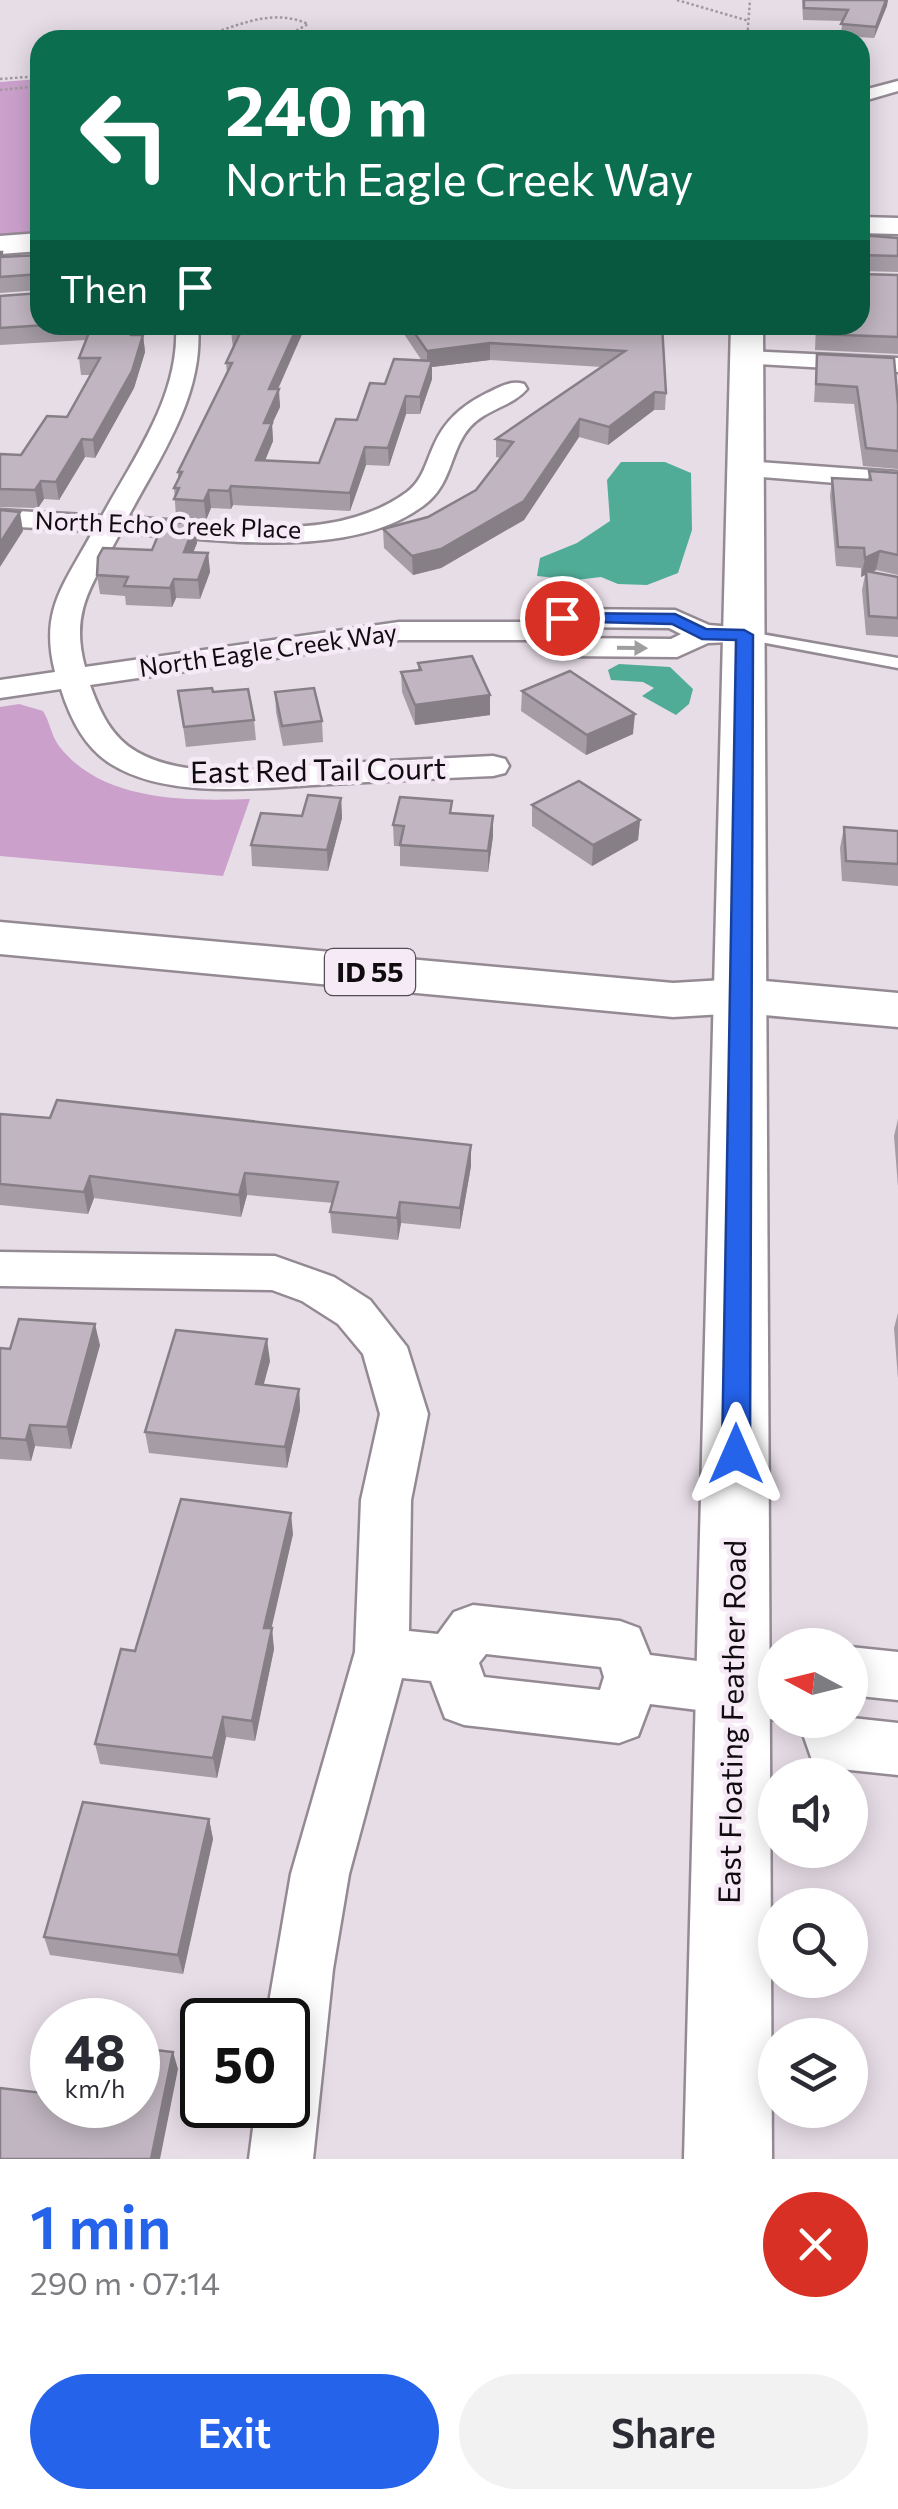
<!DOCTYPE html>
<html lang="en">
<head>
<meta charset="utf-8">
<style>
  body { margin:0; font-family:Commissioner,sans-serif; background:#f2f2f3; color:#2b2b33; height:100vh; display:flex; flex-direction:column; font-size:38px; white-space:nowrap }
  * { box-sizing:border-box; margin:0 }
  p { font-size:32px; color:#7c7c81 }
  .icon { flex:none; width:55px; height:55px; fill:none; stroke:currentColor; stroke-width:2; stroke-linecap:round; stroke-linejoin:round }
  .map { position:relative; height:2159px; overflow:hidden }
  .panel { display:flex; flex-direction:column; background:#fff; flex:1 }
  .panel>* { flex:none }
  .guide { position:absolute; left:30px; top:30px; width:840px; height:305px; border-radius:30px; box-shadow:0 5px 25px #0003; background:#0b6e4f; color:#fff; overflow:hidden }
  .needle { width:65px; rotate:277deg }
  .buttons { position:absolute; left:758px; top:1628px; display:grid; gap:20px }
  .buttons a { display:grid; place-items:center; width:110px; height:110px; border-radius:50%; background:#fff; box-shadow:0 5px 25px #0003; font-size:50px }
  .speed { position:absolute; left:30px; top:1998px; display:flex; gap:20px; font-size:50px; font-weight:700; text-align:center }
  .speed>* { display:grid; place-content:center; width:130px; height:130px; border-radius:50%; background:#fff; box-shadow:0 5px 25px #0003; line-height:1 }
  .speed small { font-size:25px; font-weight:400 }
  .speed .limit { border:5px solid #111; border-radius:15px; background:#fff; color:#111 }
  .pin { position:absolute; display:grid; place-items:center; width:85px; height:85px; color:#fff; margin:-42px; border:5px solid #fff; border-radius:50%; box-shadow:0 2px 10px #0007 }
  .me { position:absolute; width:110px; margin:-55px; rotate:0deg; stroke-linejoin:round; filter:drop-shadow(0 0 8px #0008) }
  .turn { display:flex; align-items:center; gap:35px; height:210px; padding:0 30px; font-size:45px }
  .turn .icon { width:130px; height:130px; stroke-width:2.5 }
  .turn b { display:block; font-size:70px; line-height:85px }
  .then { display:flex; align-items:center; height:95px; padding:0 30px; background:#0003; gap:20px; font-size:38px }
  .round { display:grid; place-items:center; flex:none; width:105px; height:105px; border-radius:52px; background:#f2f2f3 }
  .headline { display:flex; align-items:center; justify-content:space-between; height:170px; padding:0 30px }
  h1 { font-size:60px; font-weight:600; line-height:75px; color:#2563eb }
  .primary-button { display:flex; gap:20px; margin-top:auto; padding:20px 30px }
  .primary-button a { flex:1; height:115px; border-radius:60px; background:#2563eb; color:#fff; font-size:40px; font-weight:600; line-height:115px; text-align:center }
  .primary-button a+a { background:#f2f2f3; color:#2b2b33 }
  .map>svg:first-child { display:block }
</style>
</head>
<body>
<div class="map">
<svg width="898" height="2159" viewBox="0 0 898 2159">
  <rect width="100%" height="100%" fill="#e7dde7"/>
  <g fill="#cba1cc">
    <path d="M 40,79 L 40,235 L 0,238 L 0,82 Z"/>
    <path d="M 19,704 L 43,711 C 50,722 51,735 59,746 C 102,802 187,801 250,799 L 223,876 L 0,856 L 0,707 Z"/>
  </g>
  <g fill="#51ac97">
    <path d="M 621,462 L 665,462 L 691,473 L 692,530 L 678,573 L 647,585 L 618,584 L 601,577 L 576,580 L 537,576 L 540,558 L 577,543 L 610,521 L 607,480 Z"/>
    <path d="M 619,664 L 670,667 L 693,689 L 689,704 L 676,715 L 642,696 L 654,688 L 643,682 L 611,680 L 608,670 Z"/>
  </g>
  <g fill="none" stroke-linecap="round" stroke-linejoin="round">
    <defs>
      <path id="lane" d="M 744,631 L 898,658 L 898,668 L 739,638 L 737,635 Z"/>
      <g id="street">
        <path d="M 898,81 L 898,91 L 860,102 L 860,91 Z"/>
        <path d="M 176,325 L 198,325 C 204,395 160,457 128,517 C 216,522 331,548 407,492 C 423,480 426,462 434,445 C 445,420 463,405 487,393 C 500,387 510,380 524,384 L 527,389 C 513,406 486,409 470,427 C 451,448 452,481 429,501 C 356,564 209,538 120,533 C 94,583 69,609 85,667 L 399,622 L 531,622 L 562,609 L 675,610 L 709,625 L 755,629 L 759,635 L 755,641 L 708,643 L 677,657 L 561,656 L 530,640 L 399,640 L 90,685 C 100,712 111,737 137,752 C 190,782 267,767 325,764 C 381,761 437,759 493,756 L 505,759 L 509,766 L 505,773 L 493,776 C 439,778 385,781 331,784 C 266,787 170,801 111,764 C 85,748 70,718 61,689 L 0,698 L 0,680 L 55,672 C 39,609 65,584 93,531 L 0,526 L 0,510 L 102,516 C 135,456 180,395 176,325 ZM 567,627 L 669,628 L 681,634 L 671,639 L 568,638 L 558,632 Z"/>
        <path d="M 747,351 L 898,358 L 898,372 L 739,363 L 735,358 L 739,353 Z"/>
        <path d="M 746,461 L 898,472 L 898,488 L 737,475 L 733,469 L 737,463 Z"/>
        <path d="M 0,1252 L 275,1256 L 334,1277 L 370,1300 L 407,1347 L 428,1414 L 411,1500 L 409,1631 L 438,1634 L 454,1612 L 473,1605 L 620,1621 L 639,1628 L 650,1655 L 775,1671 L 777,1720 L 650,1704 L 638,1736 L 619,1743 L 464,1725 L 445,1718 L 431,1681 L 402,1678 L 349,1874 L 333,1969 L 313,2159 L 249,2159 L 256,2105 L 288,2105 L 288,2020 L 266,2020 L 291,1874 L 355,1652 L 361,1500 L 380,1414 L 363,1354 L 338,1324 L 302,1301 L 272,1290 L 0,1286 ZM 486,1654 L 601,1667 L 604,1677 L 600,1690 L 484,1677 L 479,1663 Z"/>
        <path d="M 850,1647 L 898,1652 L 898,1700 L 850,1695 Z"/>
        <path d="M 850,1715 L 852,1718 L 898,1723 L 898,1775 L 831,1768 L 812,1760 L 798,1720 L 850,1720 Z"/>
      </g>
      <g id="secondary">
        <path d="M 860,217 L 898,218 L 898,234 L 860,233 Z"/>
        <path d="M 40,233 L 40,251 L 0,254 L 0,236 Z"/>
        <path d="M 731,325 L 763,325 L 772,2159 L 684,2159 Z"/>
      </g>
      <path id="highway" d="M 0,922 L 673,983 L 741,979 L 898,993 L 898,1027 L 741,1013 L 673,1017 L 0,954 Z"/>
    </defs>
    <use href="#lane" stroke="#948a94" stroke-width="5"/>
    <use href="#street" stroke="#948a94" stroke-width="5"/>
    <use href="#secondary" stroke="#948a94" stroke-width="5"/>
    <use href="#highway" stroke="#948a94" stroke-width="5"/>
    <g stroke="#a199a1" stroke-width="2.5" stroke-dasharray="2.5 2.5" stroke-linecap="butt">
      <path d="M 677,0 L 749,21"/>
      <path d="M 127,40 L 179,40"/>
      <path d="M 188,40 C 229,32 266,5 308,24 L 280,40"/>
      <path d="M 747,40 L 750,0"/>
      <path d="M 0,79 L 40,76"/>
      <path d="M 0,90 L 40,86"/>
    </g>
    <use href="#lane" fill="#fff" fill-rule="evenodd"/>
    <use href="#street" fill="#fff" fill-rule="evenodd"/>
    <use href="#secondary" fill="#fff" fill-rule="evenodd"/>
    <use href="#highway" fill="#fff" fill-rule="evenodd"/>
  </g>
  <g fill="#a59ca5">
    <path d="M 802,0 L 888,0 L 874,38 L 840,36 L 843,21 L 803,20 Z"/>
    <path d="M 860,235 L 898,238 L 898,272 L 860,271 Z"/>
    <path d="M 0,252 L 3,257 L 40,255 L 40,290 L 0,293 Z"/>
    <path d="M 898,275 L 898,354 L 815,350 L 816,325 L 860,325 Z"/>
    <path d="M 0,296 L 40,325 L 137,325 L 136,335 L 143,335 L 145,352 L 134,388 L 95,458 L 85,457 L 59,500 L 44,499 L 38,508 L 0,507 L 0,454 L 21,455 L 67,417 L 90,375 L 81,375 L 79,358 L 86,340 L 0,345 Z"/>
    <path d="M 306,325 L 278,389 L 280,407 L 272,424 L 273,441 L 265,460 L 319,463 L 357,420 L 385,384 L 422,361 L 398,325 L 675,325 L 675,329 L 662,329 L 666,393 L 665,410 L 654,410 L 608,445 L 579,437 L 524,520 L 441,568 L 413,575 L 384,548 L 383,529 L 428,517 L 476,490 L 501,458 L 496,457 L 496,439 L 602,367 L 490,360 L 432,367 L 432,379 L 420,414 L 406,414 L 389,466 L 366,465 L 350,511 L 233,505 L 231,509 L 211,508 L 206,520 L 176,517 L 174,488 L 178,479 L 178,472 L 227,373 L 226,363 L 233,348 L 231,331 Z"/>
    <path d="M 817,354 L 898,405 L 898,469 L 863,466 L 854,404 L 814,402 Z"/>
    <path d="M 869,471 L 898,473 L 898,575 L 876,570 L 872,572 L 898,577 L 898,637 L 866,635 L 862,590 L 865,575 L 861,577 L 861,568 L 836,566 L 830,496 L 832,478 L 868,480 Z"/>
    <path d="M 195,524 L 197,543 L 193,552 L 208,553 L 210,572 L 200,599 L 176,598 L 172,607 L 126,605 L 125,596 L 100,594 L 97,575 L 152,550 Z"/>
    <path d="M 418,663 L 490,695 L 490,715 L 415,725 L 402,692 L 401,672 L 418,670 Z"/>
    <path d="M 178,691 L 213,692 L 254,720 L 256,740 L 186,747 Z"/>
    <path d="M 522,691 L 633,734 L 586,755 L 521,711 Z"/>
    <path d="M 275,692 L 322,721 L 323,742 L 283,746 L 276,712 Z"/>
    <path d="M 341,798 L 342,818 L 328,871 L 252,866 L 251,845 L 302,816 Z"/>
    <path d="M 532,805 L 640,820 L 638,840 L 592,866 L 532,826 Z"/>
    <path d="M 452,813 L 493,836 L 488,872 L 400,866 L 400,846 L 394,846 L 393,825 Z"/>
    <path d="M 844,827 L 898,831 L 898,886 L 842,881 L 840,848 Z"/>
    <path d="M 0,1114 L 471,1145 L 471,1166 L 460,1229 L 401,1223 L 398,1240 L 332,1233 L 330,1212 L 333,1203 L 247,1195 L 241,1217 L 94,1198 L 88,1214 L 0,1205 Z"/>
    <path d="M 898,1119 L 898,1187 L 894,1136 Z"/>
    <path d="M 898,1313 L 898,1379 L 894,1328 Z"/>
    <path d="M 100,1345 L 71,1449 L 35,1446 L 31,1461 L 0,1459 L 0,1348 Z"/>
    <path d="M 270,1361 L 263,1385 L 299,1389 L 300,1410 L 287,1468 L 149,1453 L 145,1432 Z"/>
    <path d="M 293,1534 L 271,1628 L 274,1649 L 255,1741 L 226,1737 L 217,1778 L 100,1764 L 95,1744 L 135,1651 Z"/>
    <path d="M 209,1819 L 213,1839 L 183,1974 L 50,1955 L 44,1937 Z"/>
  </g>
  <g fill="#867f86">
    <path d="M 886,0 L 888,0 L 887,6 L 874,38 L 876,27 Z"/>
    <path d="M 133,325 L 137,325 L 133,352 L 131,335 Z"/>
    <path d="M 298,325 L 306,325 L 270,407 L 269,389 Z"/>
    <path d="M 143,335 L 145,352 L 134,388 L 95,458 L 93,440 Z"/>
    <path d="M 490,343 L 490,360 L 432,367 L 432,379 L 420,414 L 420,397 L 427,368 L 427,351 Z"/>
    <path d="M 279,389 L 280,407 L 272,424 L 273,441 L 258,478 L 256,460 L 264,423 Z"/>
    <path d="M 655,392 L 654,410 L 608,445 L 609,427 Z"/>
    <path d="M 406,396 L 406,414 L 389,466 L 388,448 Z"/>
    <path d="M 580,419 L 579,437 L 524,520 L 441,568 L 413,575 L 412,556 Z"/>
    <path d="M 82,439 L 85,457 L 59,500 L 56,482 Z"/>
    <path d="M 365,447 L 366,465 L 350,511 L 350,493 Z"/>
    <path d="M 41,481 L 44,499 L 38,508 L 35,490 Z"/>
    <path d="M 231,486 L 233,505 L 231,509 L 229,491 Z"/>
    <path d="M 209,490 L 211,508 L 206,520 L 204,501 Z"/>
    <path d="M 20,512 L 23,531 L 0,567 L 0,543 Z"/>
    <path d="M 195,524 L 197,543 L 186,571 L 184,552 Z"/>
    <path d="M 880,551 L 876,570 L 866,575 L 866,571 L 865,575 L 861,577 L 865,558 Z"/>
    <path d="M 208,553 L 210,572 L 200,599 L 198,580 Z"/>
    <path d="M 174,579 L 176,598 L 172,607 L 170,588 Z"/>
    <path d="M 490,695 L 490,715 L 415,725 L 415,705 Z"/>
    <path d="M 635,714 L 633,734 L 586,755 L 587,735 Z"/>
    <path d="M 341,798 L 342,818 L 328,871 L 327,850 Z"/>
    <path d="M 493,816 L 493,836 L 488,872 L 488,851 Z"/>
    <path d="M 640,820 L 638,840 L 592,866 L 593,845 Z"/>
    <path d="M 471,1145 L 471,1166 L 460,1229 L 460,1208 Z"/>
    <path d="M 245,1173 L 247,1195 L 241,1217 L 239,1195 Z"/>
    <path d="M 90,1176 L 94,1198 L 88,1214 L 84,1192 Z"/>
    <path d="M 400,1202 L 401,1223 L 398,1240 L 397,1218 Z"/>
    <path d="M 95,1324 L 100,1345 L 71,1449 L 67,1427 Z"/>
    <path d="M 267,1339 L 270,1361 L 258,1406 L 256,1384 Z"/>
    <path d="M 299,1389 L 300,1410 L 287,1468 L 285,1447 Z"/>
    <path d="M 30,1425 L 35,1446 L 31,1461 L 26,1440 Z"/>
    <path d="M 291,1513 L 293,1534 L 267,1648 L 264,1628 Z"/>
    <path d="M 272,1628 L 274,1649 L 255,1741 L 252,1721 Z"/>
    <path d="M 223,1717 L 226,1737 L 217,1778 L 213,1758 Z"/>
    <path d="M 209,1819 L 213,1839 L 183,1974 L 178,1955 Z"/>
    <path d="M 173,2052 L 178,2069 L 160,2159 L 151,2159 Z"/>
  </g>
  <g fill="#c0b5c0" stroke="#867f86" stroke-width="2.5">
    <path d="M 804,0 L 886,0 L 876,27 L 841,24 L 848,10 L 804,8 Z"/>
    <path d="M 860,235 L 898,238 L 898,256 L 860,255 Z"/>
    <path d="M 0,252 L 2,252 L 1,257 L 40,255 L 40,274 L 0,277 Z"/>
    <path d="M 860,274 L 898,275 L 898,337 L 817,334 L 818,325 L 860,325 Z"/>
    <path d="M 40,293 L 40,325 L 46,325 L 0,328 L 0,296 Z"/>
    <path d="M 92,325 L 133,325 L 131,335 L 143,335 L 132,371 L 93,440 L 82,439 L 56,482 L 41,481 L 35,490 L 0,489 L 0,454 L 21,455 L 47,416 L 67,417 L 100,358 L 79,358 Z"/>
    <path d="M 232,325 L 298,325 L 269,389 L 279,389 L 264,423 L 272,423 L 256,460 L 319,463 L 336,419 L 357,420 L 370,383 L 385,384 L 394,359 L 432,361 L 420,397 L 406,396 L 388,448 L 365,447 L 350,493 L 231,486 L 229,491 L 209,490 L 204,501 L 174,499 L 179,488 L 174,488 L 182,472 L 178,472 L 232,363 L 226,363 L 241,331 L 231,331 Z"/>
    <path d="M 409,325 L 662,325 L 666,393 L 655,392 L 609,427 L 580,419 L 524,501 L 441,549 L 412,556 L 383,529 L 428,517 L 476,490 L 513,442 L 496,439 L 625,351 L 490,343 L 427,351 Z"/>
    <path d="M 817,354 L 894,358 L 898,405 L 898,451 L 866,448 L 857,387 L 816,384 Z"/>
    <path d="M 869,471 L 898,473 L 898,555 L 880,551 L 865,558 L 864,548 L 838,547 L 832,478 L 871,480 Z"/>
    <path d="M 0,510 L 20,512 L 0,543 Z"/>
    <path d="M 164,521 L 195,524 L 184,552 L 208,553 L 198,580 L 174,579 L 170,588 L 124,586 L 128,577 L 97,575 L 98,557 L 103,548 L 152,550 Z"/>
    <path d="M 866,571 L 898,577 L 898,618 L 869,616 Z"/>
    <path d="M 472,656 L 490,695 L 415,705 L 401,672 L 421,670 L 418,663 Z"/>
    <path d="M 570,671 L 635,714 L 587,735 L 522,691 Z"/>
    <path d="M 212,688 L 213,692 L 248,689 L 254,720 L 184,727 L 178,691 Z"/>
    <path d="M 314,688 L 322,721 L 282,726 L 275,692 Z"/>
    <path d="M 579,781 L 640,820 L 593,845 L 532,805 Z"/>
    <path d="M 308,795 L 341,798 L 327,850 L 251,845 L 261,813 L 302,816 Z"/>
    <path d="M 400,797 L 452,801 L 450,813 L 493,816 L 488,851 L 400,845 L 404,826 L 393,825 Z"/>
    <path d="M 844,827 L 898,831 L 898,864 L 846,861 Z"/>
    <path d="M 57,1100 L 471,1145 L 460,1208 L 400,1202 L 397,1218 L 330,1212 L 338,1182 L 245,1173 L 239,1195 L 90,1176 L 84,1192 L 0,1184 L 0,1114 L 50,1118 Z"/>
    <path d="M 19,1319 L 95,1324 L 67,1427 L 30,1425 L 26,1440 L 0,1438 L 0,1348 L 10,1349 Z"/>
    <path d="M 176,1330 L 267,1339 L 256,1384 L 299,1389 L 285,1447 L 145,1432 Z"/>
    <path d="M 181,1499 L 291,1513 L 264,1628 L 272,1628 L 252,1721 L 223,1717 L 213,1758 L 95,1744 L 121,1649 L 135,1651 Z"/>
    <path d="M 83,1802 L 209,1819 L 178,1955 L 44,1937 Z"/>
    <path d="M 138,2048 L 173,2052 L 151,2159 L 0,2159 L 0,2088 L 52,2094 L 52,2105 L 138,2105 Z"/>
  </g>
  <defs><path id="oneway-solid" d="M-6-.8H1V-3.2L6.5 0L1 3.2V.8H-6Z" transform="scale(2.5)"/></defs>
  <use fill="#9f9d9f" href="#oneway-solid" transform="translate(632 648) rotate(1)"/>
  <path fill="#2563eb" stroke="#184099" stroke-width="2.5" d="M 562,613 L 675,614 L 706,629 L 744,630 L 753,635 L 750,1454 L 746,1462 L 736,1466 L 726,1462 L 722,1454 L 736,640 L 702,639 L 672,624 L 556,621 L 554,618 Z"/>
  <g text-anchor="middle" stroke-width="9" stroke-linejoin="round" paint-order="stroke">
    <g font-size="25" fill="#0f0b0f" stroke="#f5eaf5">
      <text transform="translate(168 525) rotate(2)" y="9">North Echo Creek Place</text>
      <text transform="translate(268 650) rotate(-8)" y="9">North Eagle Creek Way</text>
    </g>
    <rect fill="#f5eaf5" stroke="#544e54" stroke-width="2.5" x="325" y="949" width="90" height="46" rx="8"/>
    <g font-size="28" font-weight="bold" fill="#0f0b0f">
      <text x="370" y="982">ID 55</text>
    </g>
    <g font-size="30" fill="#0f0b0f" stroke="#f5eaf5">
      <text transform="translate(318 771) rotate(-1)" y="10">East Red Tail Court</text>
      <text transform="translate(733 1722) rotate(-89)" y="10">East Floating Feather Road</text>
    </g>
  </g>
</svg>
<div class="buttons">
<a><svg class="needle" viewBox="-14 -14 28 28"><path d="M0-13l5 13h-10z" fill="#e53935"/><path d="M0 13l5-13h-10z" fill="#7c7c81"/></svg></a>
<a><svg class="icon" aria-label="sound" viewBox="0 0 24 24"><path d="M4 9h4l5-4v14l-5-4H4zM17 9q2 3 0 6"/></svg></a>
<a><svg class="icon" aria-label="search" viewBox="0 0 24 24"><circle cx="10" cy="10" r="6"/><path d="M15 15l6 6"/></svg></a>
<a><svg class="icon" aria-label="layers" viewBox="0 0 24 24"><path d="M12 4l9 5-9 5-9-5zM3 14l9 5 9-5"/></svg></a>
</div>
<div class="speed"><div>48<small>km/h</small></div><div class="limit">50</div></div>
<div class="pin" style="left:562px;top:618px;background:#d93025"><svg class="icon" aria-label="arrive" viewBox="0 0 24 24"><path d="M6 21V4h12l-3 4 3 4H6"/></svg></div>
<svg class="me" style="left:736px;top:1454px" viewBox="-20 -20 40 40"><path d="M0-17L14 15 0 8-14 15z" fill="#2563eb" stroke="#fff" stroke-width="4"/></svg>
<div class="guide">
<div class="turn"><svg class="icon" aria-label="left" viewBox="0 0 24 24"><path d="M17 20v-9H6M10 6l-5 5 5 5"/></svg><div><b>240 m</b>North Eagle Creek Way</div></div>
<div class="then">Then<svg class="icon" aria-label="arrive" viewBox="0 0 24 24"><path d="M6 21V4h12l-3 4 3 4H6"/></svg></div>
</div>
</div>
<section class="panel">
<div class="headline"><div><h1>1 min</h1><p>290 m · 07:14</p></div><a class="round" style="background:#d93025;color:#fff"><svg class="icon" aria-label="close" viewBox="0 0 24 24"><path d="M6 6l12 12M18 6L6 18"/></svg></a></div>
<div class="primary-button"><a>Exit</a><a>Share</a></div>
</section>
</body>
</html>
